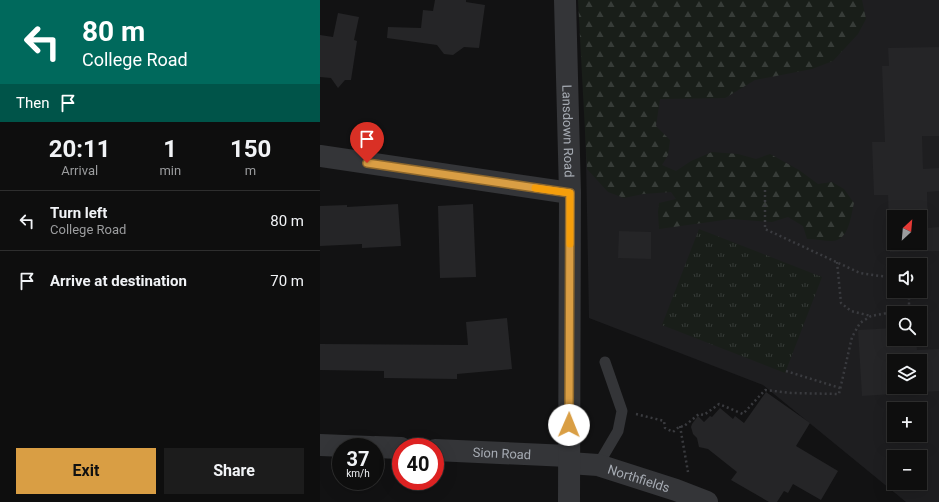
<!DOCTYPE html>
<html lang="en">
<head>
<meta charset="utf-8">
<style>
  body { margin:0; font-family:Roboto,sans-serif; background:#1c1c1c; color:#f1f3f6; height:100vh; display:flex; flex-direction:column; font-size:15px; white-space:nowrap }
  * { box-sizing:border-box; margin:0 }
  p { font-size:13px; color:#9b9c9e }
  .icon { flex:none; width:22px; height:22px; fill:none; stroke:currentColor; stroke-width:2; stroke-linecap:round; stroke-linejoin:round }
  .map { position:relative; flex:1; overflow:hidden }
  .details { display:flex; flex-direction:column; background:#0e0e0e; width:320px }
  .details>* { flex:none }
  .top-card { background:#00695c; color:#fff; overflow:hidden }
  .needle { width:26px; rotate:26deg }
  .buttons { position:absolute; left:567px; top:210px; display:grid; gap:8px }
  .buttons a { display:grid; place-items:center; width:40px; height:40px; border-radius:0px; background:#0e0e0e; box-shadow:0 4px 16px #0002,0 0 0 1px #2e2e2e; font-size:20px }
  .speed { position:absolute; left:12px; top:438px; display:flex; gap:8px; font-size:20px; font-weight:700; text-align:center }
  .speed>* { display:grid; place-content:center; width:52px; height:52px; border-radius:50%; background:#0e0e0e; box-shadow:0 4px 16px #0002,0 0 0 1px #2e2e2e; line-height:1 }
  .speed small { font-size:10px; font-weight:400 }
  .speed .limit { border:6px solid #d22; background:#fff; color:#111 }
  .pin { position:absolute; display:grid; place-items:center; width:34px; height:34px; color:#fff; margin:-41px -17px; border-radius:50% 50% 50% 0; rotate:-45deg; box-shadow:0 0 4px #0007 }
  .pin .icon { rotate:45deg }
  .me { position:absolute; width:44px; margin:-22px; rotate:1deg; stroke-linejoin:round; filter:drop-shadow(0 0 3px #0008) }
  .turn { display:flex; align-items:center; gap:14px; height:84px; padding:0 16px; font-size:18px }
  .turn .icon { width:52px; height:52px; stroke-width:2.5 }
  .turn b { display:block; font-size:28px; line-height:34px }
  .then { display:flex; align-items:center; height:38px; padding:0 16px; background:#0003; gap:8px; font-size:15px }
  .eta { display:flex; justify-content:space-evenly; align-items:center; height:68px; text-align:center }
  .eta b { font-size:24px; font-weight:700; line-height:28px }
  .action { display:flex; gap:8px; margin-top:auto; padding:8px 16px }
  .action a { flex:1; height:46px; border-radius:0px; background:#d99e44; color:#111; font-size:16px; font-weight:700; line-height:46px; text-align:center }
  .action a+a { background:#1c1c1c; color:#f1f3f6 }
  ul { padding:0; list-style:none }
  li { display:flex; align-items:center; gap:12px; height:60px; padding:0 16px; border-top:1px solid #2e2e2e }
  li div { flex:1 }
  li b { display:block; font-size:15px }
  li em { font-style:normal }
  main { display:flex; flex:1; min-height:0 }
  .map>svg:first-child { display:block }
</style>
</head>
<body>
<main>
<section class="details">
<div class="top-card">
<div class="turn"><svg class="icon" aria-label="left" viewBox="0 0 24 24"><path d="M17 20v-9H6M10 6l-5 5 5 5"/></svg><div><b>80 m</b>College Road</div></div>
<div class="then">Then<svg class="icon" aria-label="arrive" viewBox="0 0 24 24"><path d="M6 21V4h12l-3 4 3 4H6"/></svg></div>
</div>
<div class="eta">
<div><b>20:11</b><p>Arrival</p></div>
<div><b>1</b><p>min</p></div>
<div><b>150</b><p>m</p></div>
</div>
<ul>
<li><svg class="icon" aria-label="left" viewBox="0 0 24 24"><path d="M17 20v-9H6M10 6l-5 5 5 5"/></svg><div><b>Turn left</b><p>College Road</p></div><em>80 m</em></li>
<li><svg class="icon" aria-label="arrive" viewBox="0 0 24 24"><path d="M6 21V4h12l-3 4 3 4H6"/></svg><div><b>Arrive at destination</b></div><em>70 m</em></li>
</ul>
<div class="action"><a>Exit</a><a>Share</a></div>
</section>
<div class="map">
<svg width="619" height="502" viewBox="0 0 619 502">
  <defs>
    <pattern id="forest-firs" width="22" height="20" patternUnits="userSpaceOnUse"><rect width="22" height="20" fill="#191e19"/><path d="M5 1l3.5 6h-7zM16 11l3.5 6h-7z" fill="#373c38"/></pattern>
    <pattern id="park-tufts" width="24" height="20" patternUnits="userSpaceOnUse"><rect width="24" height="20" fill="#191e19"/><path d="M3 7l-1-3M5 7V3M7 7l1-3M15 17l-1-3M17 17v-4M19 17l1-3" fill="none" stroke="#373c38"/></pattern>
  </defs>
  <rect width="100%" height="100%" fill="#121213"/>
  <path fill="#1e1e20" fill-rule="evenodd" d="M 263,0 L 619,0 L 619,502 L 586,502 L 443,385 L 269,318 ZM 574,217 L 600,217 L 600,243 L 574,243 ZM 574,265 L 600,265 L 600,291 L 574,291 ZM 574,313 L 600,313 L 600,339 L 574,339 ZM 574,361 L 600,361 L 600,387 L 574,387 ZM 574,409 L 600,409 L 600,435 L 574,435 ZM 574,457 L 600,457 L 600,483 L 574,483 Z"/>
  <path fill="url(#forest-firs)" d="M 258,0 L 542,0 L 546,19 L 538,34 L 513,61 L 492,69 L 435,80 L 405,98 L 340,99 L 336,126 L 350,140 L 348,155 L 342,165 L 356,171 L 371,161 L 392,152 L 418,154 L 436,159 L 450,154 L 479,170 L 498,184 L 512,182 L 524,189 L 534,203 C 531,215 529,241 512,241 C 504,241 496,239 487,239 L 483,226 L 468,217 L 452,222 L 411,219 L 339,229 L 338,212 L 339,203 L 356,199 L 351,192 L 323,194 L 304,198 L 288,192 L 267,169 Z"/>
  <path fill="url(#park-tufts)" d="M 379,229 L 502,277 L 465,373 L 342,325 Z"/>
  <g fill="#252527" fill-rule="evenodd">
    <path d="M 115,0 L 146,0 L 146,2 L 165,5 L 159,48 L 144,47 L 133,55 L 124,54 L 117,45 L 67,38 L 68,27 L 101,28 L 103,10 L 113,11 Z"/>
    <path d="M 18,13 L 39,17 L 34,40 L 37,41 L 31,80 L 25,80 L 18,88 L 11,78 L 0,77 L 0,35 L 13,37 Z"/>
    <path d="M 619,47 L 619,136 L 602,136 L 603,169 L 619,168 L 619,191 L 607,192 L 608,228 L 619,227 L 619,251 L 570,252 L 568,195 L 554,195 L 552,142 L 565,142 L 562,66 L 569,66 L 568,48 ZM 574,217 L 600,217 L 600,243 L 574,243 Z"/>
    <path d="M 78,204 L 81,246 L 42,248 L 42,244 L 0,246 L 0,206 L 27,205 L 27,207 Z"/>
    <path d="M 153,204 L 156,277 L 120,278 L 118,206 Z"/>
    <path d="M 299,231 L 331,232 L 331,259 L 298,258 Z"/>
    <path d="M 187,318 L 192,369 L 137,374 L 137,379 L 64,378 L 64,371 L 0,370 L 0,344 L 148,345 L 146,322 Z"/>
    <path d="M 574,328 L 574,339 L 596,339 L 597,350 L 619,349 L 619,391 L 542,396 L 538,330 ZM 574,361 L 600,361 L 600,387 L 574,387 Z"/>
    <path d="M 446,392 L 490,423 L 476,446 L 518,471 L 501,500 L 473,484 L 468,493 L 464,491 L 457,502 L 449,502 L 411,480 L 417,472 L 388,449 L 379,447 L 377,438 L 373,434 L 371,427 L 372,424 L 378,416 L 384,422 L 390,416 L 392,417 L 400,408 L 413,419 L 415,416 L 424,423 Z"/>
  </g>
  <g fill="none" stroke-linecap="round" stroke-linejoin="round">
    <g stroke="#3a3b3f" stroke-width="2.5" stroke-dasharray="2 3" stroke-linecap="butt">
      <path d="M 445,190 L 445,229 L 540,273 L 560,276 L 574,277"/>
      <path d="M 517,262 L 521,303 L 531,311 L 551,316"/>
      <path d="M 588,265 L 588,256"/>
      <path d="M 466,371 L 520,388"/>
      <path d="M 316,414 L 344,421 L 345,428 L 353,432 L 360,426 L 363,427 L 379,414 L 384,415 L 399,404 L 423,414 L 445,390 L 471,393 L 519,394 L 532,337 L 540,323 L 551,316 L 589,309 L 589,291"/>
      <path d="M 360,426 L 368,472"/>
    </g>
    <path stroke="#343538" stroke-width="11" d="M 278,465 L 298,431 L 302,411 L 285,362"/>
    <g stroke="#343538" stroke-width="22">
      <path d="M 0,156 L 250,193"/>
      <path d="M 0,445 L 50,447"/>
      <path d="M 55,447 L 81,448"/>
      <path id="s1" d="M 115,450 L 248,456"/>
      <path id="s2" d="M 249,463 L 278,465 L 356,490 L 387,502"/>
    </g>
    <path stroke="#343538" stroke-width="22" id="s3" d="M 245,0 L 250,193 L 249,502"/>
  </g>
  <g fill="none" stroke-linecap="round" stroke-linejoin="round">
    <defs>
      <path id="route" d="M 47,163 L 250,193 L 249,425"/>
    </defs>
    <use href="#route" stroke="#8d672c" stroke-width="10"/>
    <use href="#route" stroke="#d99e44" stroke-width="7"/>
    <path stroke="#f59e0b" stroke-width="7" d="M 215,188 L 250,193 L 250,244"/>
  </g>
  <g text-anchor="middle" stroke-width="4" stroke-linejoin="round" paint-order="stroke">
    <g font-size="13" fill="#a5aab2" stroke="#0d0d0e">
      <text dy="5" stroke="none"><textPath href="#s3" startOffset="131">Lansdown Road</textPath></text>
      <text dy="5" stroke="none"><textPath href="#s1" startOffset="67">Sion Road</textPath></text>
      <text dy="5" stroke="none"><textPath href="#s2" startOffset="72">Northfields</textPath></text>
    </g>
  </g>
</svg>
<div class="buttons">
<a><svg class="needle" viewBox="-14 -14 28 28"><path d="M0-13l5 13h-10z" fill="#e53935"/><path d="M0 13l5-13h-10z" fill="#9b9c9e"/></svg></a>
<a><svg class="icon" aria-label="sound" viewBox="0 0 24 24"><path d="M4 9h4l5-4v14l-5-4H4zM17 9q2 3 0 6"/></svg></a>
<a><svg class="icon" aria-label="search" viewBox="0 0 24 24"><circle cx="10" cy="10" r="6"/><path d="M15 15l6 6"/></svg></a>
<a><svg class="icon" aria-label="layers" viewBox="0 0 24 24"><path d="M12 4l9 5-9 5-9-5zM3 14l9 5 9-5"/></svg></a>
<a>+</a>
<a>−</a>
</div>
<div class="speed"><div>37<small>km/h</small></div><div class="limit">40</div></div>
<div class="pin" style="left:47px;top:163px;background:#d93025"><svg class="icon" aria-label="arrive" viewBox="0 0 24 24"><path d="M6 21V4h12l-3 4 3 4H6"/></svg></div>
<svg class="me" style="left:249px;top:425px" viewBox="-20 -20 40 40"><circle r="19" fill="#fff"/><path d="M0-13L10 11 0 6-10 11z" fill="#d99e44"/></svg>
</div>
</main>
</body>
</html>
